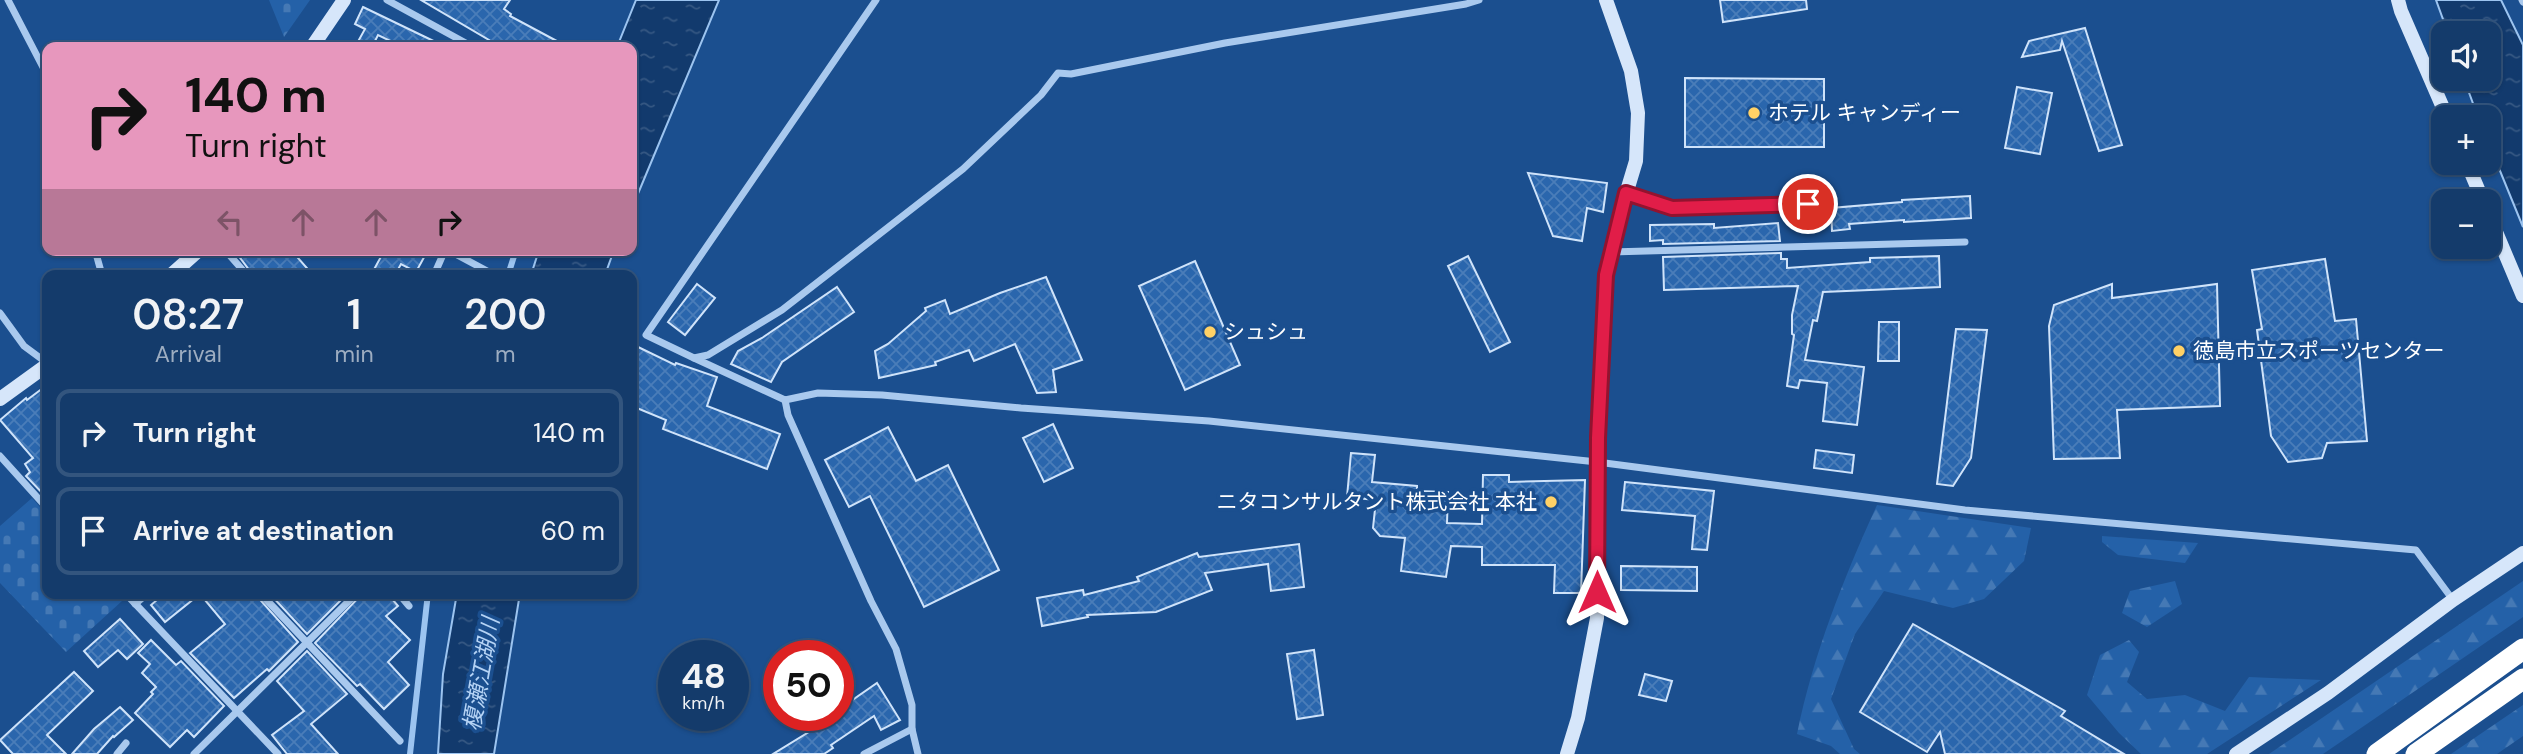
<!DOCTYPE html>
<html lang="en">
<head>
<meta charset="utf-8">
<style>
  body { margin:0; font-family:"DM Sans","Noto Sans JP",sans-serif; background:#1d4271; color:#f1f3f6; height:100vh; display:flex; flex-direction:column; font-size:26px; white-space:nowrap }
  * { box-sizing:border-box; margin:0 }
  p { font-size:23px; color:#9dadc1 }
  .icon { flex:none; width:38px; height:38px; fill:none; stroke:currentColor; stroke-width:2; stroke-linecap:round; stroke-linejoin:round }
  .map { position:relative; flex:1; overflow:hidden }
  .sheet { position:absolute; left:42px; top:270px; width:595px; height:329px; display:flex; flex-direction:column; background:#143b6b; border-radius:14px; box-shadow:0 2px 5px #0004,0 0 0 2px #33557e }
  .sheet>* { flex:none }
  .hud { position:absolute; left:42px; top:42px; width:595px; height:214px; border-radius:14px; box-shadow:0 2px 5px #0004,0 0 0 2px #33557e; background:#e797bd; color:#111; overflow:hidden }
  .buttons { position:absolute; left:2431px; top:21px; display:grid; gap:14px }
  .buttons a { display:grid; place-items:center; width:70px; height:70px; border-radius:14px; background:#143b6b; box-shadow:0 2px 5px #0004,0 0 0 2px #33557e; font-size:35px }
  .speed { position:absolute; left:658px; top:640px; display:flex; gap:14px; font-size:35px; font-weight:700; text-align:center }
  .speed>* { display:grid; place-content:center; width:91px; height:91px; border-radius:50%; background:#143b6b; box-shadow:0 2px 5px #0004,0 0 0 2px #33557e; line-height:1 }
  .speed small { font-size:18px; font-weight:400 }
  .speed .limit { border:10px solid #d22; background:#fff; color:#111 }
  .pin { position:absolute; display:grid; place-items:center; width:60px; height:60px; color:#fff; margin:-30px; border:4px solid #fff; border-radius:50%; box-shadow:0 2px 7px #0007 }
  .me { position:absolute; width:77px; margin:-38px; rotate:0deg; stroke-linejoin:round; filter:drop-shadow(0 0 5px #0008) }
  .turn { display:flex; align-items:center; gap:24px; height:147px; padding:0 28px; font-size:32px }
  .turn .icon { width:91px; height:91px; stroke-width:2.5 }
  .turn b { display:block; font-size:49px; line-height:60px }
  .lanes { display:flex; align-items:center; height:66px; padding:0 28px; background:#0003; justify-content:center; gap:35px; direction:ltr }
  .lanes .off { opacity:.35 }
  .eta { display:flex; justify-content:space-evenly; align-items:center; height:119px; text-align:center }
  .eta b { font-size:42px; font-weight:600; line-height:49px }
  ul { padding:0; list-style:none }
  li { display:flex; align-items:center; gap:21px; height:88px; margin:0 14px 10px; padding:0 14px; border:4px solid #33557e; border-radius:14px }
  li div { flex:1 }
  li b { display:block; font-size:26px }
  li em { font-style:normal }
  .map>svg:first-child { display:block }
</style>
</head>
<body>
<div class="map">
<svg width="2523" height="754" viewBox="0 0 2523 754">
  <defs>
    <pattern id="forest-firs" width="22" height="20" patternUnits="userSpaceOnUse" patternTransform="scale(1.75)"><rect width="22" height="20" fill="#2461a8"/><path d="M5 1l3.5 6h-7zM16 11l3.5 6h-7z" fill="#4579b5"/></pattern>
    <pattern id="cemetery-stones" width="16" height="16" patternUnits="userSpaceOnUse" patternTransform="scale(1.75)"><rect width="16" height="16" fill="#2461a8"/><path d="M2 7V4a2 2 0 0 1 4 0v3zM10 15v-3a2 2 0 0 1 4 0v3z" fill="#4579b5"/></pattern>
    <pattern id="water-ripples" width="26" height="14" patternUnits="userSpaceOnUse" patternTransform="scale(1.75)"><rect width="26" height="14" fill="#123a6d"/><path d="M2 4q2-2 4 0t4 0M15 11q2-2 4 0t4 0" fill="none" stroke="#365883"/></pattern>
    <pattern id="building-cross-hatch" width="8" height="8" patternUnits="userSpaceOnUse" patternTransform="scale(1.75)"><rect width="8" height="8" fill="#2a66ad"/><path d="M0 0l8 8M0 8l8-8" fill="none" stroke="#4a7db9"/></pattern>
  </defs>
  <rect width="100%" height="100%" fill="#1b4f8f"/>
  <g fill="url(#forest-firs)">
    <path d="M 1877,505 L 2031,528 L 2024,561 L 1984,599 L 1953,608 L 1884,591 L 1855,634 L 1831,699 L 1854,749 L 1860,754 L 1840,754 L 1831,746 L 1797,734 C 1814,652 1843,580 1877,505 Z"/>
    <path d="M 2102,536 L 2198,543 L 2185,563 L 2118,555 L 2102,542 Z"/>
    <path d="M 2175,581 L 2182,604 L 2147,627 L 2122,613 L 2130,591 Z"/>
    <path d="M 2523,581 L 2523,617 L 2323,754 L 2269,754 Z"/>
    <path d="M 2129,640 L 2139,652 L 2127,682 L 2147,699 L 2185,695 L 2225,711 L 2249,677 L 2321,680 L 2207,754 L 2141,754 L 2119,733 L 2087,695 L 2100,655 Z"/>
    <path d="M 2523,705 L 2523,736 L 2497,754 L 2451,754 Z"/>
  </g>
  <g fill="url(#cemetery-stones)">
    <path d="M 269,0 L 310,0 L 284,37 Z"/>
    <path d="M 32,498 L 47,515 L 47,593 L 115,593 L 122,601 L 66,652 L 0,583 L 0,526 Z"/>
  </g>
  <g fill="url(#water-ripples)" stroke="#9cc4f0" stroke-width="2">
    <path d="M 636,0 L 719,0 L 632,208 L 632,47 L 617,47 Z"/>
    <path d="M 2436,0 L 2501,0 L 2523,45 L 2523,227 L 2489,144 L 2488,117 L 2478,117 L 2464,79 L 2488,79 L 2488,33 L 2448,33 Z"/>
    <path d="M 539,250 L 614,250 L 605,275 L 531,275 Z"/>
    <path d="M 457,593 L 520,593 L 494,754 L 438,754 L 443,674 Z"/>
  </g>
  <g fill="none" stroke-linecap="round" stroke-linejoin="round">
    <g stroke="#9cc4f0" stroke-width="6">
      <path d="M 508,275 L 516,250"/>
      <path d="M 410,754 L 428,593"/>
    </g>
  </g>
  <g fill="url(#building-cross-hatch)" stroke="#cfe3fa" stroke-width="2">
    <path d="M 421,0 L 510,0 L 504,9 L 511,14 L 510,16 L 568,47 L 501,47 Z"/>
    <path d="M 1720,0 L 1806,0 L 1807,9 L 1723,22 Z"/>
    <path d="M 363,7 L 446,47 L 403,47 L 378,35 L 372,47 L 355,47 L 365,29 L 355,24 Z"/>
    <path d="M 2085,28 L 2122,145 L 2099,151 L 2062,41 L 2060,50 L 2022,57 L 2029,41 Z"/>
    <path d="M 1685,78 L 1824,79 L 1824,147 L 1685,147 Z"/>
    <path d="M 2017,87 L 2052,93 L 2040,154 L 2005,148 Z"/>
    <path d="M 1528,173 L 1607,183 L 1603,212 L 1587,208 L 1582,241 L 1553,236 Z"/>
    <path d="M 1970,196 L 1971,218 L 1904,222 L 1904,220 L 1849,224 L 1850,229 L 1832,231 L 1831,208 L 1902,202 L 1902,200 Z"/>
    <path d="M 1778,223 L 1780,241 L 1663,244 L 1663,240 L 1650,241 L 1650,225 L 1714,224 L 1714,228 Z"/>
    <path d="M 243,250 L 291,250 L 313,275 L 253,275 L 238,255 Z"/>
    <path d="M 378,250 L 428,250 L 416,272 L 401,264 L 395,275 L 371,275 L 383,253 Z"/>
    <path d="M 1781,253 L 1781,259 L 1787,259 L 1787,268 L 1870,262 L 1870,258 L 1939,256 L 1940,287 L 1823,292 L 1817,321 L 1813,320 L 1805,360 L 1864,367 L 1857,425 L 1823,421 L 1827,383 L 1800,380 L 1798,388 L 1787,386 L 1794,335 L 1792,334 L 1792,315 L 1798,286 L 1664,290 L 1663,257 Z"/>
    <path d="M 1468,256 L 1510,342 L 1490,352 L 1448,266 Z"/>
    <path d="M 2325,259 L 2335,321 L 2356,319 L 2367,441 L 2327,443 L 2322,458 L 2288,462 L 2271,436 L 2257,330 L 2262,329 L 2252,270 Z"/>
    <path d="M 1195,261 L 1240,365 L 1185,390 L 1139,286 Z"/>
    <path d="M 1046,277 L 1082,360 L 1053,370 L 1056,392 L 1037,393 L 1015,344 L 974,361 L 969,350 L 935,362 L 936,365 L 879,378 L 875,351 L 888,344 L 926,311 L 925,308 L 945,300 L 950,314 L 1000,293 Z"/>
    <path d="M 697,284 L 715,298 L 685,335 L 668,322 Z"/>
    <path d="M 2112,284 L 2112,298 L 2217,284 L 2220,406 L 2117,410 L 2120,458 L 2054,459 L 2049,326 L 2054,305 Z"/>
    <path d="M 837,287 L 854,312 L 782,362 L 771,382 L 731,364 L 738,351 L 762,338 Z"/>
    <path d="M 1879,322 L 1899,322 L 1899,361 L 1878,361 Z"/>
    <path d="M 1956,329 L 1987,330 L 1971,458 L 1953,486 L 1937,484 Z"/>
    <path d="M 636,346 L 675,365 L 676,363 L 717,377 L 707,406 L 780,434 L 767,469 L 663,429 L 666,420 L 632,406 L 632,355 Z"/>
    <path d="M 47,385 L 47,498 L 26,476 L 30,472 L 25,464 L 33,458 L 0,420 L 26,398 L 27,400 Z"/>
    <path d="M 1053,424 L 1073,468 L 1044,482 L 1023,438 Z"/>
    <path d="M 888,427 L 916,481 L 948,465 L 999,570 L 924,607 L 870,496 L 849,507 L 825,460 Z"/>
    <path d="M 1816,450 L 1854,455 L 1852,473 L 1814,468 Z"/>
    <path d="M 1351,453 L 1375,455 L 1372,482 L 1417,486 L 1417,491 L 1448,492 L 1447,523 L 1482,524 L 1483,475 L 1509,475 L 1509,482 L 1585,480 L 1581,593 L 1554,593 L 1555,565 L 1482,565 L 1482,547 L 1451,546 L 1446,577 L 1401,571 L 1405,538 L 1380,536 L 1373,528 L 1376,500 L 1347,497 Z"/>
    <path d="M 1625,482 L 1714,491 L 1707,550 L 1692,549 L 1695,516 L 1622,510 Z"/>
    <path d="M 1299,544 L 1304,587 L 1271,591 L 1268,564 L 1205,573 L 1212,590 L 1156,612 L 1087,615 L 1088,617 L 1042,626 L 1037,598 L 1083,590 L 1084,595 L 1139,581 L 1137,577 L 1197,553 L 1199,557 Z"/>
    <path d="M 1621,566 L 1697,567 L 1697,591 L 1621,590 Z"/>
    <path d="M 165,593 L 254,593 L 298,642 L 269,671 L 267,669 L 234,698 L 190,653 L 225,624 L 200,594 L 165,622 L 151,605 Z"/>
    <path d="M 269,593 L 348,593 L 307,634 Z"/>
    <path d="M 363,593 L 387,593 L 398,606 L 386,616 L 410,640 L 388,662 L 409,685 L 384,709 L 360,684 L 357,686 L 315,643 Z"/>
    <path d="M 120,619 L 143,644 L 127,659 L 118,650 L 98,667 L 84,651 Z"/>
    <path d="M 1913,624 L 2065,711 L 2061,716 L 2124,754 L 1945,754 L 1940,732 L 1927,752 L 1860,712 Z"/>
    <path d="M 151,640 L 176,665 L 181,661 L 224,706 L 194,737 L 187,730 L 170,747 L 135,713 L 153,694 L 151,692 L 156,687 L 142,673 L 150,664 L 138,653 Z"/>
    <path d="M 1314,650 L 1323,715 L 1297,719 L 1287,654 Z"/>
    <path d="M 307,651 L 347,694 L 311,724 L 338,754 L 287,754 L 272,735 L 304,711 L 277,681 Z"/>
    <path d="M 74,672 L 93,691 L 47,735 L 66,754 L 13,754 L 0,740 Z"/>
    <path d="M 1645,674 L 1672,681 L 1666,701 L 1639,695 Z"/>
    <path d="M 877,683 L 900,720 L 881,730 L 874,716 L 831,745 L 833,748 L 824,754 L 773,754 L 835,716 L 838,716 L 838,710 Z"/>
    <path d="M 120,707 L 133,720 L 114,737 L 113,736 L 97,754 L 72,754 L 94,729 Z"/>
  </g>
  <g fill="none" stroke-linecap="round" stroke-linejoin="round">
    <g stroke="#a9c9ee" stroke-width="7">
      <path d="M 8,0 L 47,75"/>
      <path d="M 387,0 L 473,47"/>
      <path d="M 1479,0 L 1466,4 L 1225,43 L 1071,74 L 1058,73 L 1041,95 L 963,169 L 782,310 L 708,355 L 694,358 L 785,400 L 818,393 L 882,395 L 1021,408 L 1209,421 L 1597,462 L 1965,510 L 2416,550 L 2453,600"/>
      <path d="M 2522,0 L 2523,2"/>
      <path d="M 1627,193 L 1672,208 L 1808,204 L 1827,186"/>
      <path d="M 95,250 L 102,275"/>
      <path d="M 225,250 L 247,275"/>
      <path d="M 448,250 L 489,272"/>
      <path d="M 1611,252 L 1965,242"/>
      <path d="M 434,275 L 445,250"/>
      <path d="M 0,313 L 24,346 L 47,363"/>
      <path d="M 694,358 L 646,335 L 876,0"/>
      <path d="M 785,400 L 788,415 L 871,601 L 896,649 L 912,705 L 912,729 L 918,754"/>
      <path d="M 0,456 L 47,508"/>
      <path d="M 125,593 L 278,754"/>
      <path d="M 260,593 L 400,741"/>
      <path d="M 398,593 L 409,606"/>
      <path d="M 135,604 L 148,593"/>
      <path d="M 117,754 L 126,743"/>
      <path d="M 194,754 L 357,593"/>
      <path d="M 864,754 L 912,729"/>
    </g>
    <g stroke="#d6e6fa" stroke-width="14">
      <path d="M 2398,0 L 2401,11 L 2447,117"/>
      <path d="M 312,47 L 344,0"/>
      <path d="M 2467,163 L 2483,201"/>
      <path d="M 2488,213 L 2523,296"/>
      <path d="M 171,275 L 199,250"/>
      <path d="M 0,399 L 47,365"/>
      <path d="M 1567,754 L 1578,718 L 1597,618 L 1597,462 L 1606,275 L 1617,224 L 1636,161 L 1638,113 L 1631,71 L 1606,0"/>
      <path d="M 2236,754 L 2328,693 L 2453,600 L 2523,553"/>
    </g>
    <g stroke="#fff" stroke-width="21">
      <path d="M 2377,754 L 2523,649"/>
      <path d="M 2416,754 L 2523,679"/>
    </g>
  </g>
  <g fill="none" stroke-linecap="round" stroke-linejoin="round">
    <defs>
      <path id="route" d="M 1597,592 L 1598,438 L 1606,275 L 1626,193 L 1672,208 L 1808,204"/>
    </defs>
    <use href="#route" stroke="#92132f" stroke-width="18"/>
    <use href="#route" stroke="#e11d48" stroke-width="12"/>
  </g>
  <g fill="#ffd166" stroke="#1b4f8f" stroke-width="2.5">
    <circle cx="1754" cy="113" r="7"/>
    <circle cx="1210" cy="332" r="7"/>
    <circle cx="2179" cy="351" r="7"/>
    <circle cx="1551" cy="502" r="7"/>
  </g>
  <g text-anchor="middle" stroke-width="7" stroke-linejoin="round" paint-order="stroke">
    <g font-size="21" fill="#fff" stroke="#1b4f8f" text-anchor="start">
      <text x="1768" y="120">ホテル キャンディー</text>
      <text x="1224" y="339">シュシュ</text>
      <text x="2193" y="358">徳島市立スポーツセンター</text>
      <text x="1537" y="509" text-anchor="end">ニタコンサルタント株式会社 本社</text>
    </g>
    <g font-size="23" font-style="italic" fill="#b5d3f5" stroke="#1b4f8f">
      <text transform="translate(481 674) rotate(-80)" y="8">榎瀬江湖川</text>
    </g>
  </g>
</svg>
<div class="buttons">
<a><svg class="icon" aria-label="sound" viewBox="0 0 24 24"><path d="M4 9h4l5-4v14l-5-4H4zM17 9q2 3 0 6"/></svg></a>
<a>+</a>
<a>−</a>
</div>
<div class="speed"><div>48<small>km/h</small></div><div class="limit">50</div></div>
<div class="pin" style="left:1808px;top:204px;background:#d93025"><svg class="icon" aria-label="arrive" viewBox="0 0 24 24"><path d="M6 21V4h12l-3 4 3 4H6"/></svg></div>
<svg class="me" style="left:1597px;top:592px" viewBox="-20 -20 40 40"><path d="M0-17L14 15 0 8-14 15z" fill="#e11d48" stroke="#fff" stroke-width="4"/></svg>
<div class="hud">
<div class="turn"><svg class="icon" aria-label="right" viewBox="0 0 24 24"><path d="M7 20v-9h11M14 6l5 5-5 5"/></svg><div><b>140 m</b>Turn right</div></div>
<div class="lanes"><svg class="icon off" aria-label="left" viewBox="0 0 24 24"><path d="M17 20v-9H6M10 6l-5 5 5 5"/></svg><svg class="icon off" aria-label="ahead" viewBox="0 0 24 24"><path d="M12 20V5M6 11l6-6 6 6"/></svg><svg class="icon off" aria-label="ahead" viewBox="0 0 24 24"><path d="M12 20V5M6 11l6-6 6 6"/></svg><svg class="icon" aria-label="right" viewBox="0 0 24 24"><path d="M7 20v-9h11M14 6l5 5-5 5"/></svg></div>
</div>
<section class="sheet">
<div class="eta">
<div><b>08:27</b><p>Arrival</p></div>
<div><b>1</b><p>min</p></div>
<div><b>200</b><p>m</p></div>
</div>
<ul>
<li><svg class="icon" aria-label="right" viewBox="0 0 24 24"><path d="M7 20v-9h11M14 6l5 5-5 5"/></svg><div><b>Turn right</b></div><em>140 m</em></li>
<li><svg class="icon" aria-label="arrive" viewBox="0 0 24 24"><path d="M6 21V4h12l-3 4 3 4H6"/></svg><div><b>Arrive at destination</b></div><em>60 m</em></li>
</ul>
</section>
</div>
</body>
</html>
